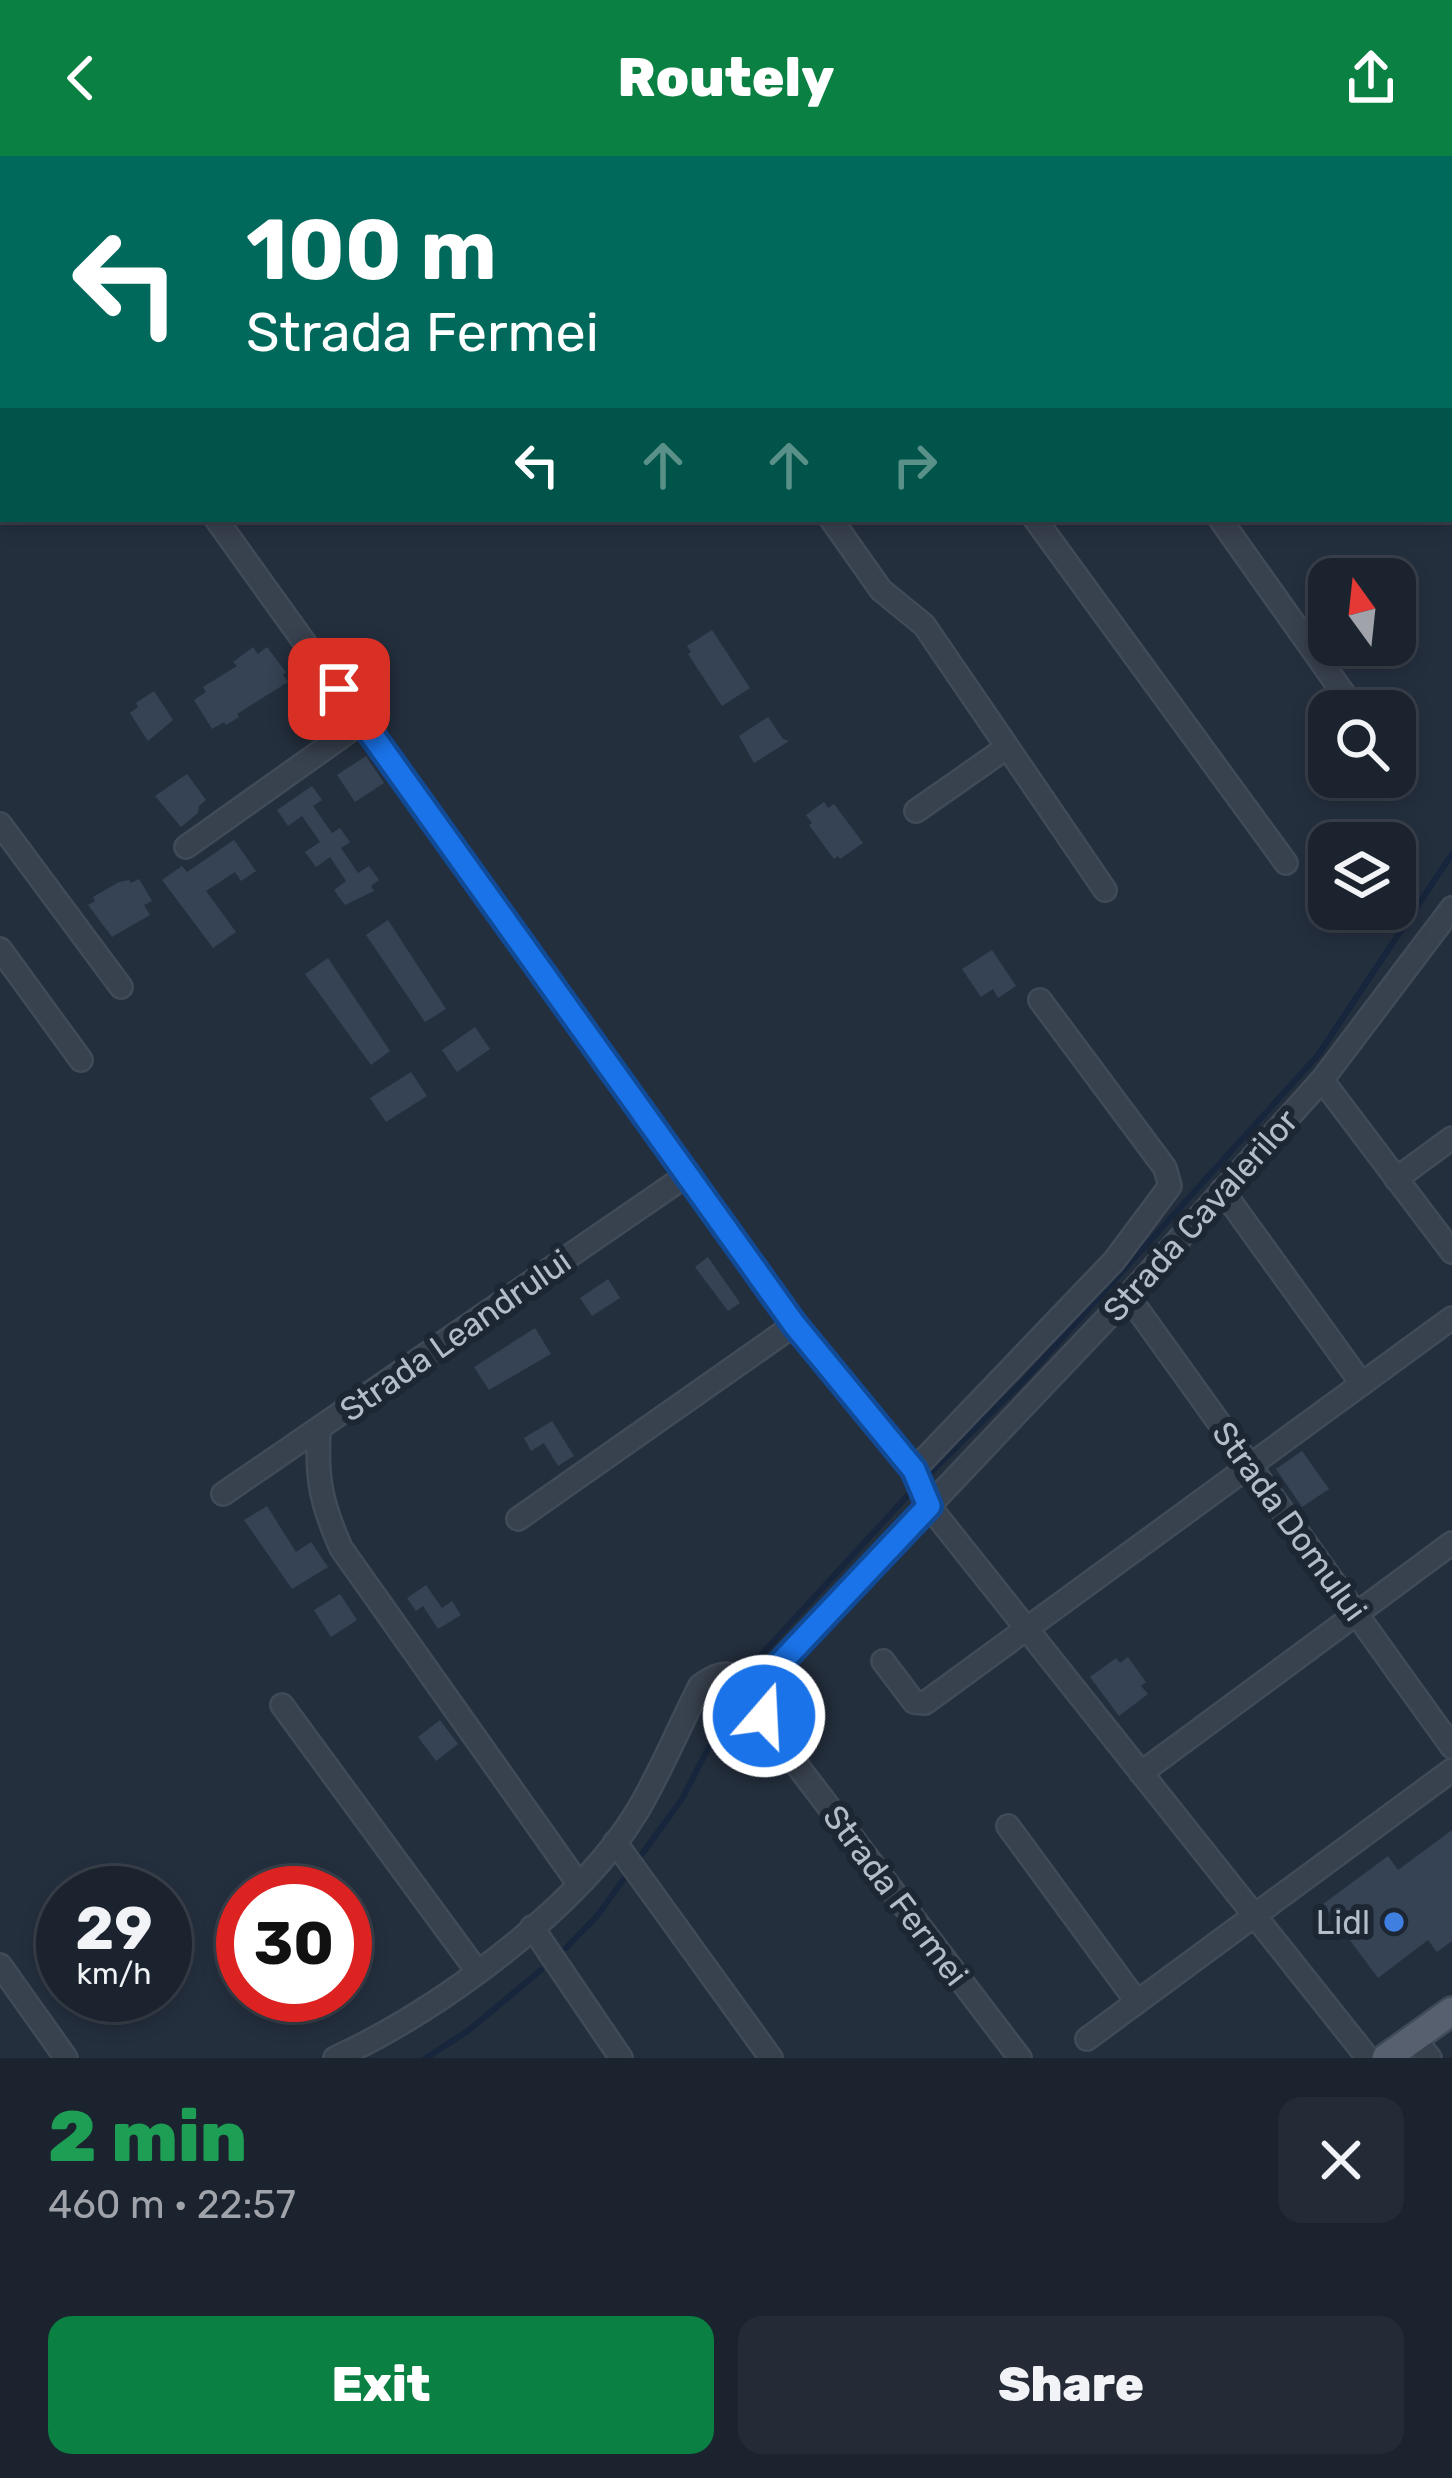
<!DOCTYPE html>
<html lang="en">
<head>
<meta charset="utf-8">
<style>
  body { margin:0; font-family:Rubik,sans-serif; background:#242b36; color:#f1f3f6; height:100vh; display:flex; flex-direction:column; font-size:45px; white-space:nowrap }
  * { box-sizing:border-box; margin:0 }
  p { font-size:39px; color:#a0a4aa }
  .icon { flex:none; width:66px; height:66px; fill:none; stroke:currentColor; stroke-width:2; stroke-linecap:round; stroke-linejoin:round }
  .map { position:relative; height:1902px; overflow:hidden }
  .side { display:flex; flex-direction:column; background:#1b232e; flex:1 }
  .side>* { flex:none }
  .hud { position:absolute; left:0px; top:0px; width:1452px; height:366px; box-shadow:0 6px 18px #0003,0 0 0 3px #39404a; background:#00695c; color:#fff; overflow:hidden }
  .needle { width:78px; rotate:345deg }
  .fabs { position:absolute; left:1308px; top:402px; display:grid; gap:24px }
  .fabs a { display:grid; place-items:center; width:108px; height:108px; border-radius:24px; background:#1b232e; box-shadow:0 6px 18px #0003,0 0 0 3px #39404a; font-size:60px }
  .speed { position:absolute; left:36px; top:1710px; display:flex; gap:24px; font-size:60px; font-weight:700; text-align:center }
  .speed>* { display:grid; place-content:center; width:156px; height:156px; border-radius:50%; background:#1b232e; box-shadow:0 6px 18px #0003,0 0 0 3px #39404a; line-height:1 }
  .speed small { font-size:30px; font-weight:400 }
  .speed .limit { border:18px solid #d22; background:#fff; color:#111 }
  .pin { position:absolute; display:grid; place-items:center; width:102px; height:102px; color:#fff; margin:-51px; border-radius:24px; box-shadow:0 6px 18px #0006 }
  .me { position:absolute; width:132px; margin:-66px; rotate:19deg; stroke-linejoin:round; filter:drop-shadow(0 0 9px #0008) }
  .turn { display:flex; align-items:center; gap:42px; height:252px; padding:0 48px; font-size:54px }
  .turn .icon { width:156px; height:156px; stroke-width:2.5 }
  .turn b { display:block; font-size:84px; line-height:102px }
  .lanes { display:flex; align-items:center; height:114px; padding:0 48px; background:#0003; justify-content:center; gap:60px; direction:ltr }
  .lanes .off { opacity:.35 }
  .round { display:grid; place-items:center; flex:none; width:126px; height:126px; border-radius:24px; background:#242b36 }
  .summary { display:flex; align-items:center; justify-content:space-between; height:204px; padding:0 48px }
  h1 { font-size:72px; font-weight:800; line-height:90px; color:#1e9e55 }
  .action { display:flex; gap:24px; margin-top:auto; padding:24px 48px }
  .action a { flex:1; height:138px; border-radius:24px; background:#0b8043; color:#fff; font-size:48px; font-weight:800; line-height:138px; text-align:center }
  .action a+a { background:#242b36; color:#f1f3f6 }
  header { display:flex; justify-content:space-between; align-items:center; height:156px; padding:0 48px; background:#0b8043; color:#fff; font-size:54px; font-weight:800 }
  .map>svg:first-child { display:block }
</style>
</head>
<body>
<header><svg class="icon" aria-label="back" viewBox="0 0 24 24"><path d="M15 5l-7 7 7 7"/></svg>Routely<svg class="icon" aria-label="share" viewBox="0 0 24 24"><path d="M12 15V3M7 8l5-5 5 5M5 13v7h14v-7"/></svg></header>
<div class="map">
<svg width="1452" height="1902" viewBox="0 0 1452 1902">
  <rect width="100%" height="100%" fill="#242f3e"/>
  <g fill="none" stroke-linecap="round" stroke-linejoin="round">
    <g stroke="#17263c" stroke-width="6">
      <path d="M 751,1510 L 909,1338 L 1026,1222 L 1318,899 L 1452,698"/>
      <path d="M 642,1698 L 682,1643 L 735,1540"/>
      <path d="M 566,1792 L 598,1759 L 623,1724"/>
      <path d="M 426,1902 L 469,1874 L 541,1814"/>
    </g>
  </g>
  <g fill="#364354">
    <path d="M 712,474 L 750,532 L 722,550 L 688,498 L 691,496 L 687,490 Z"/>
    <path d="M 253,491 L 258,498 L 267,491 L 286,516 L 283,519 L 288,526 L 237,558 L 239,561 L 226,569 L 224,566 L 212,573 L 194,544 L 206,536 L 203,531 L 237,510 L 233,506 Z"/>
    <path d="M 154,535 L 173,564 L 148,585 L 130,557 L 138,551 L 136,547 Z"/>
    <path d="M 768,561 L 783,583 L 789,585 L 754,607 L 739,580 Z"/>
    <path d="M 366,600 L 384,627 L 355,646 L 337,619 Z"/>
    <path d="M 187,618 L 206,644 L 199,650 L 198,657 L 181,671 L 155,640 Z"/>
    <path d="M 312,630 L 322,644 L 313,650 L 332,677 L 340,672 L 350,686 L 341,692 L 358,717 L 369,710 L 379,724 L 371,730 L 374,735 L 345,749 L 334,734 L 346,725 L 330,701 L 316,711 L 305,696 L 320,686 L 302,660 L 288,670 L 277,654 Z"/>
    <path d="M 824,646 L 828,652 L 834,648 L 863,687 L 840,703 L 838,700 L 834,703 L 809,669 L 812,667 L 806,659 Z"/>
    <path d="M 234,684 L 256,715 L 241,725 L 235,716 L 206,735 L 236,776 L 213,792 L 162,724 L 182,710 L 187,716 Z"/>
    <path d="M 139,723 L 152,745 L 144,749 L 150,759 L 112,781 L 88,749 L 95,745 L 93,741 L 119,726 L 129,724 L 131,727 Z"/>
    <path d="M 388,764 L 446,853 L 425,866 L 366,779 Z"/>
    <path d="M 992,794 L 1016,830 L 998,842 L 993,833 L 981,841 L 962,813 Z"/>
    <path d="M 328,802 L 390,895 L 371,909 L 305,818 Z"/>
    <path d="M 475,871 L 490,893 L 457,916 L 442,894 Z"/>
    <path d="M 411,916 L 427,940 L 386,966 L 370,942 Z"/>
    <path d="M 708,1101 L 740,1147 L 728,1155 L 695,1111 Z"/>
    <path d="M 608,1123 L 620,1142 L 592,1160 L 580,1142 Z"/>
    <path d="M 535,1172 L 551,1198 L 489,1234 L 474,1211 Z"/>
    <path d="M 552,1265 L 574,1300 L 558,1310 L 544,1287 L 531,1295 L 524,1282 Z"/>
    <path d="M 1302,1295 L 1329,1333 L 1302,1351 L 1276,1313 Z"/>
    <path d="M 267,1350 L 296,1396 L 311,1386 L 328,1411 L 292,1433 L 244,1364 Z"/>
    <path d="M 426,1429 L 442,1452 L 452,1445 L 461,1459 L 438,1473 L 423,1450 L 416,1455 L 407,1442 Z"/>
    <path d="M 340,1438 L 357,1464 L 331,1481 L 314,1454 Z"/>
    <path d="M 1128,1501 L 1146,1526 L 1141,1530 L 1148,1538 L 1119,1560 L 1090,1521 L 1116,1502 L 1120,1507 Z"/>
    <path d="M 440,1564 L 458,1588 L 436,1605 L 418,1581 Z"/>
    <path d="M 1452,1674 L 1452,1785 L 1437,1796 L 1428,1784 L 1378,1822 L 1323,1748 L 1388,1700 L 1398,1714 Z"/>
  </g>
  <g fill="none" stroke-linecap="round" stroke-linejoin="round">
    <defs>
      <g id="minor">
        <path d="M 427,0 L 429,3"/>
        <path d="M 582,0 L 584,3"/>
        <path d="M 775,0 L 777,3"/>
        <path d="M 959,0 L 962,3"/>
        <path d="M 333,3 L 338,0"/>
        <path d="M 0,243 L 3,241"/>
        <path d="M 216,363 L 794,1169 L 914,1314 L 929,1350 L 773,1515 C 759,1540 760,1554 774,1579 L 1020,1902"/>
        <path d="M 831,363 L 881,434 L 924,469 L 1105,734"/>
        <path d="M 1035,363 L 1286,707"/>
        <path d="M 1220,363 L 1356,555"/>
        <path d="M 916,655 L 1006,592"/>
        <path d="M 0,668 L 121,831"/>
        <path d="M 186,691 L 362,566"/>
        <path d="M 0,793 L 81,904"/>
        <path d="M 1322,924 L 1452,1096"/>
        <path d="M 1396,1023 L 1452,982"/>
        <path d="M 1222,1034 L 1362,1228"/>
        <path d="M 1128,1140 L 1452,1591"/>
        <path d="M 319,1273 C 316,1322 321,1347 341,1392 L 578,1727"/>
        <path d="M 914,1314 L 1114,1105 L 1170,1030 L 1165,1012 L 1040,844"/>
        <path d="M 223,1338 L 687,1019"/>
        <path d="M 518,1363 L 794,1169"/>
        <path d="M 883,1505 L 914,1546 L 925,1547 L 1452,1162"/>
        <path d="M 282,1549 L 477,1815"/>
        <path d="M 1141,1617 L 1452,1387"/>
        <path d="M 1008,1670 L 1137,1846"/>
        <path d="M 615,1686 L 771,1902"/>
        <path d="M 532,1771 L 621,1902"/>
        <path d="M 0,1809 L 66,1902"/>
        <path d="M 1414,1882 L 1430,1902"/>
        <path d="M 1087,1883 L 1452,1614"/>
        <path d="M 335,1902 C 436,1857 580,1751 638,1654 C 661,1615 679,1571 700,1530 C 728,1509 734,1519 761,1537"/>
        <path d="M 1368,1902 L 929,1350 L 1128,1140 L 1322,924 L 1452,752"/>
      </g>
      <path id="major" d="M 1386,1902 L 1452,1855"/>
    </defs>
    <use href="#minor" stroke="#414a57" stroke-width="26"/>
    <use href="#major" stroke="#414a57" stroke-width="32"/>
    <use href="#minor" stroke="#38414e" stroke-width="21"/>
    <use href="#major" stroke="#56606e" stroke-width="27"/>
  </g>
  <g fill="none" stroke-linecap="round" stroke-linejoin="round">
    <defs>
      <path id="route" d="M 339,533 L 794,1168 L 914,1314 L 929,1350 L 773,1515 L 761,1537 L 764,1560"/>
    </defs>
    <use href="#route" stroke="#114b97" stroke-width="30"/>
    <use href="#route" stroke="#1a73e8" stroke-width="21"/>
  </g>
  <circle fill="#3f7fe0" stroke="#1d2633" stroke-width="4.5" cx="1394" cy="1766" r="12"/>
  <g text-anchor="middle" stroke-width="12" stroke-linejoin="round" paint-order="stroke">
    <g font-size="33" fill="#b4bcc9" stroke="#1d2633">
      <text transform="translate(1200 1059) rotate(-48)" y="12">Strada Cavalerilor</text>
      <text transform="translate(455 1179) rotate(-35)" y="12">Strada Leandrului</text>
      <text transform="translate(1290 1365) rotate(54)" y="12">Strada Domului</text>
      <text transform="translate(896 1739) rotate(53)" y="12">Strada Fermei</text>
    </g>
    <g font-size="33" fill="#b4bcc9" stroke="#1d2633" text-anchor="end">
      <text x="1370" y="1778">Lidl</text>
    </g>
  </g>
</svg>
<div class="fabs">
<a><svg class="needle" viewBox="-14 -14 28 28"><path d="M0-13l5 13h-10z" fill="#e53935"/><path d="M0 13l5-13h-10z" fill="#a0a4aa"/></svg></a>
<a><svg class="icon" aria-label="search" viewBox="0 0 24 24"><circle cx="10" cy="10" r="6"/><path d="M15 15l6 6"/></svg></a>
<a><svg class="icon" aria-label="layers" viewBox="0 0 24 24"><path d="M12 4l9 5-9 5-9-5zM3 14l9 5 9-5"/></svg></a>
</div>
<div class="speed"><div>29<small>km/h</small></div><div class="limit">30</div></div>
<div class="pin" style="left:339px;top:533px;background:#d93025"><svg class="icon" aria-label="arrive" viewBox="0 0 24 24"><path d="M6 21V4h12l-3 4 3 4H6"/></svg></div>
<svg class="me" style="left:764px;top:1560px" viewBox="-20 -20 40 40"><circle r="17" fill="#1a73e8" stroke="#fff" stroke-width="3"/><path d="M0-11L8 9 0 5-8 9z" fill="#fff"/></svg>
<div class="hud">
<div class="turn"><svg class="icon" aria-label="left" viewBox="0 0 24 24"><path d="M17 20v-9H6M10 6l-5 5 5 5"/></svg><div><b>100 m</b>Strada Fermei</div></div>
<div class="lanes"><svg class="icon" aria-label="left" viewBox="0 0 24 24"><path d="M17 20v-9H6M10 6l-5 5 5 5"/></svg><svg class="icon off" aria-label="ahead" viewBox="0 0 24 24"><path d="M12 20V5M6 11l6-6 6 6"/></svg><svg class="icon off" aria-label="ahead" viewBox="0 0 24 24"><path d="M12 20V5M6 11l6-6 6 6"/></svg><svg class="icon off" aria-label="right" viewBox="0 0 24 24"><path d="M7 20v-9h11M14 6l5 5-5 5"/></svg></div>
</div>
</div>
<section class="side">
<div class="summary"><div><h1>2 min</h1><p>460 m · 22:57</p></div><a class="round"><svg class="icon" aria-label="close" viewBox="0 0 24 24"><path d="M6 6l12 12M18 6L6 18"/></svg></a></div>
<div class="action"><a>Exit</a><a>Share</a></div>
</section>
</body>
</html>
